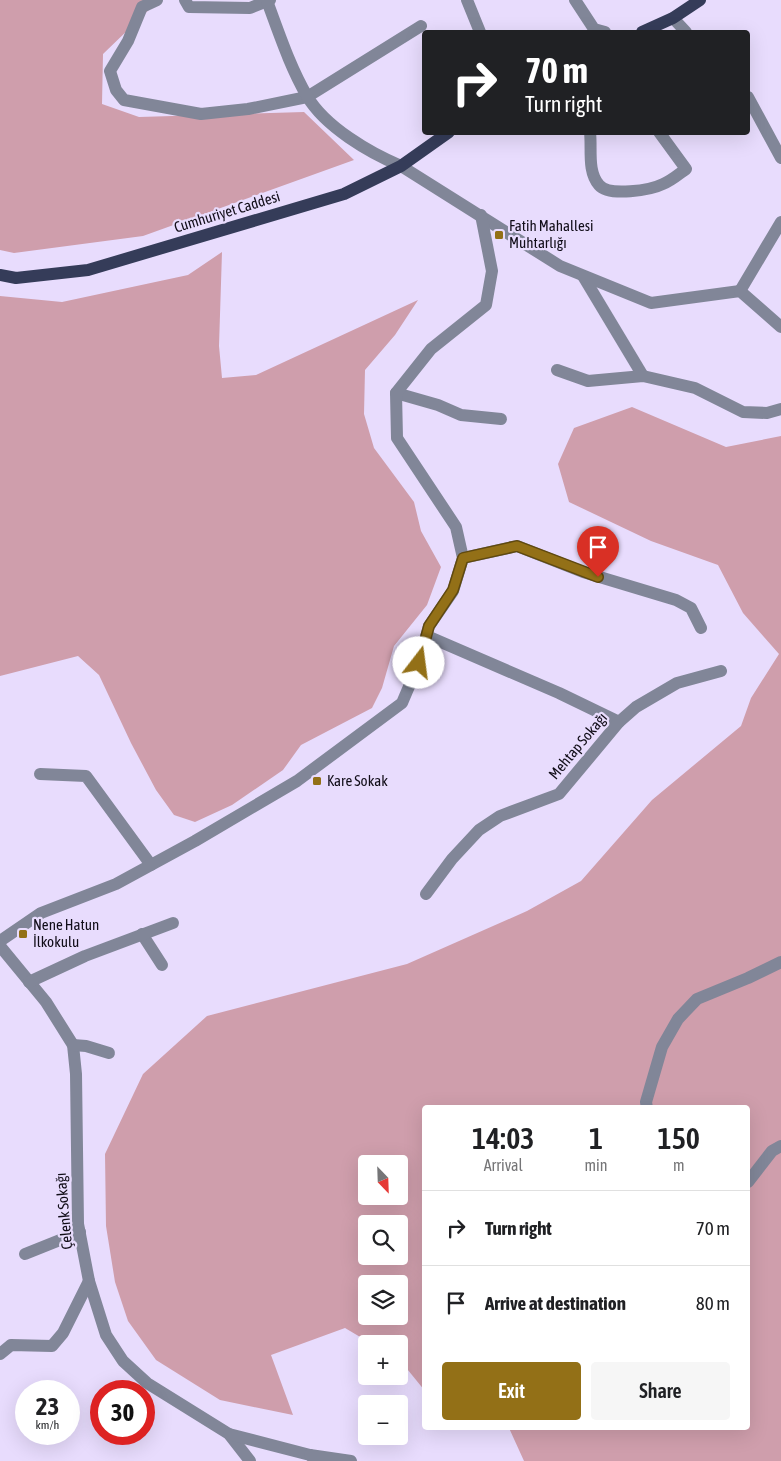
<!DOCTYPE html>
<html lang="en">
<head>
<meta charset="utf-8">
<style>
  body { margin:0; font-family:"Asap Condensed",sans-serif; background:#f6f6f6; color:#202124; height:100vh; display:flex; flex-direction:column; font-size:19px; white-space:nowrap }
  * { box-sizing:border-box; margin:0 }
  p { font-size:16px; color:#757577 }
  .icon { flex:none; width:28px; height:28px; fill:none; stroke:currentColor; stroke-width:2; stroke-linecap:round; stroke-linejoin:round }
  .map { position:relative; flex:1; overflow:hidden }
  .side { position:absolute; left:422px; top:1105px; width:328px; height:325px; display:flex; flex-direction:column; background:#fff; border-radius:5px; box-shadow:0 5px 20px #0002 }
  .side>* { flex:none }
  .top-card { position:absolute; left:422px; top:30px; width:328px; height:105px; border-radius:5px; box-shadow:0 5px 20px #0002; background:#202124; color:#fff; overflow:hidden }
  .needle { width:32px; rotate:157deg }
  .controls { position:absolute; left:358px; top:1155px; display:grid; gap:10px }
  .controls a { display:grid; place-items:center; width:50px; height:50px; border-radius:5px; background:#fff; box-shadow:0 5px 20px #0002; font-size:25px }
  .speed { position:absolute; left:15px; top:1380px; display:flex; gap:10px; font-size:25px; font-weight:700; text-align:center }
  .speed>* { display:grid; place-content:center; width:65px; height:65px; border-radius:50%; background:#fff; box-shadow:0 5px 20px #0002; line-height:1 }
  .speed small { font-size:12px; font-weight:400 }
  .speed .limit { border:8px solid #d22; background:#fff; color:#111 }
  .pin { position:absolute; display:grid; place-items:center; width:42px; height:42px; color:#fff; margin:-51px -21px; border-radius:50% 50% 50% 0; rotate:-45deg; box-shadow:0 0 5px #0007 }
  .pin .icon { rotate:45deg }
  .me { position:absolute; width:55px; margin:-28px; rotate:15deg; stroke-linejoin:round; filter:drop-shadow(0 0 4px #0008) }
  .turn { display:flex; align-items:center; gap:18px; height:105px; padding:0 20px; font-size:22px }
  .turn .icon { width:65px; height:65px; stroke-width:2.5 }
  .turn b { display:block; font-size:35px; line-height:42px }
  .eta { display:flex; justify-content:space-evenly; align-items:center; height:85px; text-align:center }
  .eta b { font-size:30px; font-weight:600; line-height:35px }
  .cta { display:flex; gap:10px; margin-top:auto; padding:10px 20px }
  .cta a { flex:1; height:58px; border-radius:5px; background:#937017; color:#fff; font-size:20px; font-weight:600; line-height:58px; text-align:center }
  .cta a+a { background:#f6f6f6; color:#202124 }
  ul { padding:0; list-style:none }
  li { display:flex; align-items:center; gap:15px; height:75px; padding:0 20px; border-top:1px solid #e0e0e0 }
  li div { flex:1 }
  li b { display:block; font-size:19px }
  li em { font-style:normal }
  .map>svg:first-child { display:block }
</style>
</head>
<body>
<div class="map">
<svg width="781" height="1461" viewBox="0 0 781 1461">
  <rect width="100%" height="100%" fill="#e8dcfd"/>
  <g fill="#cf9eac" fill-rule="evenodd">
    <path d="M 0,0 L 159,0 L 103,54 L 102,104 L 139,117 L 304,112 L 354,160 L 143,236 L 14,253 L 0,250 Z"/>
    <path d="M 222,252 L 219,346 L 222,378 L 256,375 L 418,300 L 395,335 L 365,370 L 364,414 L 374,448 L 414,502 L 421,531 L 441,567 L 427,605 L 394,646 L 382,688 L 372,708 L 301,745 L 283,770 L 232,805 L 195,822 L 174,815 L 156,790 L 131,743 L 99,675 L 78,656 L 0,676 L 0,296 L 62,302 L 188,275 Z"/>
    <path d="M 632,407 L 726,447 L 781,436 L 781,1461 L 524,1461 L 509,1428 L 748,1428 L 748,1108 L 425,1108 L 425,1391 L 399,1359 L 399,1344 L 372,1344 L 345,1328 L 271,1355 L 293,1415 L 220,1400 L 156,1360 L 128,1321 L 115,1282 L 106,1226 L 105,1154 L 143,1074 L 207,1016 L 407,964 L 527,911 L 581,881 L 652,800 L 741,726 L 751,698 L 779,654 L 743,613 L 718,565 L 651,541 L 569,502 L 558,464 L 574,428 ZM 366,1164 L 399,1164 L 399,1196 L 366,1196 ZM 366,1224 L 399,1224 L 399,1256 L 366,1256 ZM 366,1284 L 399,1284 L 399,1316 L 366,1316 Z"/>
  </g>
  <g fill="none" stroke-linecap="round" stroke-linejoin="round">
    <g stroke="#818698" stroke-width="12">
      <path d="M 157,0 L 142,7 L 128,41 L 110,71 L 116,90 L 124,100 L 201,114 L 248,109 L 307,97 L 421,26"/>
      <path d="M 185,0 L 189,7 L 250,8 L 270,0"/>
      <path d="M 467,0 L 480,32"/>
      <path d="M 575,0 L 594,29 L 605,32"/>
      <path d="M 267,1 C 279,33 290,67 307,96 C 325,127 370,153 401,166 L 560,266 L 651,303 L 740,291 L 781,327"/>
      <path d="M 673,18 L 686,32"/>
      <path d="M 748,97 L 781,158"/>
      <path d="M 590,132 C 592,149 587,171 599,185 C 609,197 651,190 663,184 C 671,181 679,174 686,169 L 659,132"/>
      <path d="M 583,276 L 643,376"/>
      <path d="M 740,291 L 781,222"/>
      <path d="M 557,370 L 588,381 L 643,376 L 695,388 L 743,412 L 767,413 L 781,409"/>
      <path d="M 396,393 L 438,405 L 461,415 L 501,419"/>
      <path d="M 463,558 L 517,546 L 583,572 L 676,600 L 691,608 L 701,628"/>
      <path d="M 427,636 L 559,693 L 619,722"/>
      <path d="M 40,774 L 86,776 L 151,865"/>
      <path d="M 426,894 L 452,859 L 479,830 L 500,816 L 559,794 L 619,722 L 636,707 L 677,683 L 721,671"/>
      <path d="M 142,934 L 162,965"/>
      <path d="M 0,941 L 41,913 L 116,884 L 195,841 L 297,781 L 402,703 L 419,663 L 429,626 L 453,591 L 463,558 L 456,527 L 397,438 L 396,393 L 431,349 L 486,305 L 492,271 L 481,215"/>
      <path d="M 0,946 L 46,1002 L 73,1045 L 76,1074 L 78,1224 L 89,1281 L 106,1335 L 123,1361 L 147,1383 L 229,1434 L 250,1461"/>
      <path d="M 29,982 L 85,956 L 173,923"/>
      <path d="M 73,1045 L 86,1046 L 109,1053"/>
      <path d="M 647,1108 L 646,1102 L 662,1047 L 678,1019 L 697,999 L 748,978 L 781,962"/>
      <path d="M 748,1182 L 772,1151 L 781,1146"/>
      <path d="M 25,1254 L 80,1232"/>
      <path d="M 0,1354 L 11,1345 L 52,1346 L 63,1333 L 89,1281"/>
      <path d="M 229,1434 L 310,1455 L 316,1461"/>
      <path d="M 310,1455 L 351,1461"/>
    </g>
    <g stroke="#353c59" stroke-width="12">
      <path d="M 642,32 L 673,18 L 700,0"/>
      <path d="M 0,275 L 16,278 L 88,270 L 344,194 L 401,166 L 449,132"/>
    </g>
  </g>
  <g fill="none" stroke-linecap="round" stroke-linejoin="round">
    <defs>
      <path id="route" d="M 419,663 L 429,626 L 453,590 L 463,558 L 517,546 L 598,577"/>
    </defs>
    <use href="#route" stroke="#60490f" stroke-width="12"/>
    <use href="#route" stroke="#937017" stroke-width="9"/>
  </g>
  <g fill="#937017" stroke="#e8dcfd" stroke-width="2">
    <rect x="494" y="230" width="10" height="10" rx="2.5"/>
    <rect x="312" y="776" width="10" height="10" rx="2.5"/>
    <rect x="18" y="929" width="10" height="10" rx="2.5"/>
  </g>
  <g text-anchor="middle" stroke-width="4.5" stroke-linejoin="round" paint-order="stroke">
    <g font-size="15" fill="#110d18" stroke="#e8dcfd">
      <text transform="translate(227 212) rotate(-17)" y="5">Cumhuriyet Caddesi</text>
      <text transform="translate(578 746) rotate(-50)" y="5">Mehtap Sokağı</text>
      <text transform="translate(64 1211) rotate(-95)" y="5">Çelenk Sokağı</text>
    </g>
    <g font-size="15" fill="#110d18" stroke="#e8dcfd" text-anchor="start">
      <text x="509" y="231">Fatih Mahallesi<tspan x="509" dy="17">Muhtarlığı</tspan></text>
      <text x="327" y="786">Kare Sokak</text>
      <text x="33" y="930">Nene Hatun<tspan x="33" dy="17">İlkokulu</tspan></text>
    </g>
  </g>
</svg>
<div class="controls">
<a><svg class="needle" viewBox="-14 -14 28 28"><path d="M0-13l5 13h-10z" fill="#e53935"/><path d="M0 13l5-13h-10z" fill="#757577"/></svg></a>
<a><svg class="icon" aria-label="search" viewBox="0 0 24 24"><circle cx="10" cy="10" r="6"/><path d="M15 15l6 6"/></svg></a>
<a><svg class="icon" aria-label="layers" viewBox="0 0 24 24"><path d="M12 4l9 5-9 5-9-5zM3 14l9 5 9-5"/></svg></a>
<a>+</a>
<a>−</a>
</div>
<div class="speed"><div>23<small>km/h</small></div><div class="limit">30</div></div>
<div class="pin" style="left:598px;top:577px;background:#d93025"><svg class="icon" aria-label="arrive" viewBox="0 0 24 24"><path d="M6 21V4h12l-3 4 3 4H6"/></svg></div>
<svg class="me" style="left:419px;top:663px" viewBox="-20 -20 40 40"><circle r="19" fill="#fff"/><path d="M0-13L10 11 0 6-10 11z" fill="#937017"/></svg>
<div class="top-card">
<div class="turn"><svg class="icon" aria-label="right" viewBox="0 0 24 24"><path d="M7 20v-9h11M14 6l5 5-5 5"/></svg><div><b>70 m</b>Turn right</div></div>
</div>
<section class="side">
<div class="eta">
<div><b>14:03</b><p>Arrival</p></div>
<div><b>1</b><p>min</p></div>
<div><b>150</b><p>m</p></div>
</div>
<ul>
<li><svg class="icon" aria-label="right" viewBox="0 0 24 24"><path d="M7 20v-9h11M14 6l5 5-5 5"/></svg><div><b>Turn right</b></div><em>70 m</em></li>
<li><svg class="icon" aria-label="arrive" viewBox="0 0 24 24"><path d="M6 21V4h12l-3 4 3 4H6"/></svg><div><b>Arrive at destination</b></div><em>80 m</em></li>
</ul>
<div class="cta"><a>Exit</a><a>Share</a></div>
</section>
</div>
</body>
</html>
